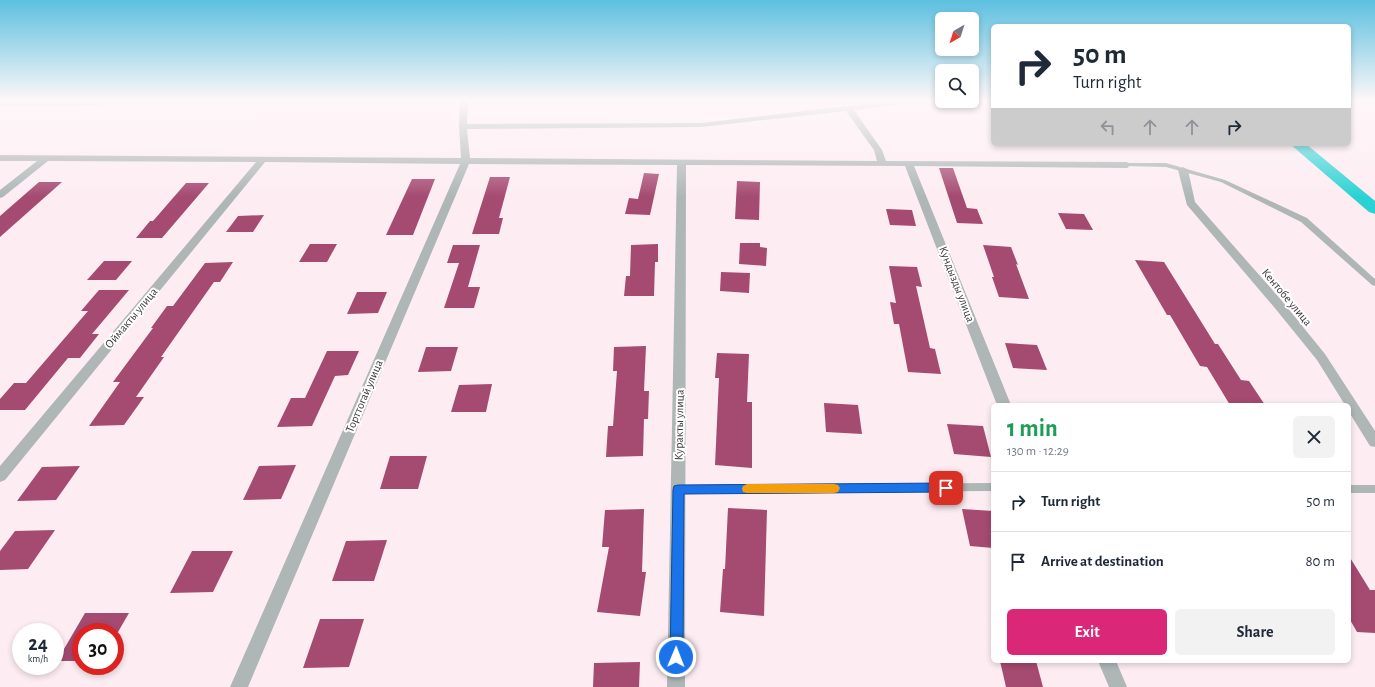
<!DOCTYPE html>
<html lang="en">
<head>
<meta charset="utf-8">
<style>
  body { margin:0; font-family:"Alegreya Sans",sans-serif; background:#f2f2f3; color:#1f2937; height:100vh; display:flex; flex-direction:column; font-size:15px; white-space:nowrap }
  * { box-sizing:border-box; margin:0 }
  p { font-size:13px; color:#747a83 }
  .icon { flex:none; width:22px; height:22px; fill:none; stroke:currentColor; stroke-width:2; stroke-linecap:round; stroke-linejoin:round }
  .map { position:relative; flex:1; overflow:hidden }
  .side { position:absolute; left:991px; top:403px; width:360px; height:260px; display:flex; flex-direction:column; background:#fff; border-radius:6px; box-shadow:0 2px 6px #0003 }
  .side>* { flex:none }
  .guide { position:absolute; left:991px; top:24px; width:360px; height:122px; border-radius:6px; box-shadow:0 2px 6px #0003; background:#fff; color:#1f2937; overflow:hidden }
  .needle { width:26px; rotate:219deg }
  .tools { position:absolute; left:935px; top:12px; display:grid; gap:8px }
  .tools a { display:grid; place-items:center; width:44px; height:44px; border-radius:6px; background:#fff; box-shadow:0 2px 6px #0003; font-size:20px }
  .speed { position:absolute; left:12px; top:623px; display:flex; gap:8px; font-size:20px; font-weight:700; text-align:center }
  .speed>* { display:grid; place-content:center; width:52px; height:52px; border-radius:50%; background:#fff; box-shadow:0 2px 6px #0003; line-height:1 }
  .speed small { font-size:10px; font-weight:400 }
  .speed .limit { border:6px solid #d22; background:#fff; color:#111 }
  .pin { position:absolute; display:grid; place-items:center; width:34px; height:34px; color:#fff; margin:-17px; border-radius:8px; box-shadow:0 2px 6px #0006 }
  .me { position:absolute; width:44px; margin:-22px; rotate:1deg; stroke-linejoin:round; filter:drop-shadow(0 0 3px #0008) }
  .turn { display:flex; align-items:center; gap:14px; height:84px; padding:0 16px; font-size:18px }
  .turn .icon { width:52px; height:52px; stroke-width:2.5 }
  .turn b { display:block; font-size:28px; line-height:34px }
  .lanes { display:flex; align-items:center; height:38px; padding:0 16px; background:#0003; justify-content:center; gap:20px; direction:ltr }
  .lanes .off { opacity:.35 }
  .round { display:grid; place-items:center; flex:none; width:42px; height:42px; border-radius:6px; background:#f2f2f3 }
  .summary { display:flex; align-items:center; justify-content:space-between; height:68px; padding:0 16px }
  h1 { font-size:24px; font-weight:700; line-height:30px; color:#1e9e55 }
  .action { display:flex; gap:8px; margin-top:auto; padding:8px 16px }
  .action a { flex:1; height:46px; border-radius:6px; background:#db2777; color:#fff; font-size:16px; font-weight:700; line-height:46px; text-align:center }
  .action a+a { background:#f2f2f3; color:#1f2937 }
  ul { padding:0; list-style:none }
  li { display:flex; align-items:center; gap:12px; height:60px; padding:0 16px; border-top:1px solid #e0e1e3 }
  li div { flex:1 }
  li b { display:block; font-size:15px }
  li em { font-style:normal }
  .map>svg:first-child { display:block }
</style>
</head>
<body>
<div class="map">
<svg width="1375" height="687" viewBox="0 0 1375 687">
  <rect width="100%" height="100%" fill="#fdedf2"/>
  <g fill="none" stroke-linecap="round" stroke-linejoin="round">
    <path fill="#2ad2d4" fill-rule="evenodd" d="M 1290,144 L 1306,144 L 1375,201 L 1375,214 L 1369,212 Z"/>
  </g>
  <g fill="#a54a71">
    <path d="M 939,168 L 953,168 L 967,208 L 977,209 L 983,224 L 957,223 Z"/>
    <path d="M 644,173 L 659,174 L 650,215 L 625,214 L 629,198 L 638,199 Z"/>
    <path d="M 490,177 L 510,177 L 499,218 L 503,218 L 499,234 L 472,234 Z"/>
    <path d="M 412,179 L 435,179 L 413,235 L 386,235 Z"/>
    <path d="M 737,181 L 760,182 L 759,220 L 735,219 Z"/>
    <path d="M 39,182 L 62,182 L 0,237 L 0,216 Z"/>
    <path d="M 186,183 L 209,183 L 162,238 L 136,238 L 150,221 L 153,221 Z"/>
    <path d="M 886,209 L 912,210 L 916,226 L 890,225 Z"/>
    <path d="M 1058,213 L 1084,214 L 1093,230 L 1066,229 Z"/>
    <path d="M 264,215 L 253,232 L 226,232 L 238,216 Z"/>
    <path d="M 740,243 L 760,243 L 760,247 L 767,248 L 766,266 L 739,264 Z"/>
    <path d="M 310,244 L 337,244 L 327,262 L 299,262 Z"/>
    <path d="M 658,244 L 658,262 L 655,262 L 654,296 L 624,296 L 626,276 L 630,276 L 631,245 Z"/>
    <path d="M 453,245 L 480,245 L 468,287 L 480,287 L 474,308 L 444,308 L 459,263 L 447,263 Z"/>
    <path d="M 983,245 L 1011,247 L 1018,265 L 1016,264 L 1029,299 L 999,297 L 992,277 L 994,277 Z"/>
    <path d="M 1135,260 L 1164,262 L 1215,344 L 1218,344 L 1241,380 L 1249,381 L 1265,405 L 1230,405 L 1207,367 L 1200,366 L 1170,315 L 1167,315 Z"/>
    <path d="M 104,261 L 132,261 L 116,280 L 87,280 Z"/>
    <path d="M 233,262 L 220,282 L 214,282 L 161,357 L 164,357 L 136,397 L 144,397 L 124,425 L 89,426 L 120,382 L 113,382 L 153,328 L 151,328 L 167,306 L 173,306 L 205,263 Z"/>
    <path d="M 889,266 L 917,267 L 922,287 L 916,286 L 930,348 L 935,349 L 941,374 L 908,372 L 899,324 L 894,324 L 890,302 L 896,303 Z"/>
    <path d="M 721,272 L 750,273 L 749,293 L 720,291 Z"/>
    <path d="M 99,290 L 129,290 L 92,334 L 99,334 L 80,358 L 68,358 L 25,410 L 0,410 L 0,399 L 14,383 L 26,383 L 88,311 L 81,311 Z"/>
    <path d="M 357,292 L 387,292 L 378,313 L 347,314 Z"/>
    <path d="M 1005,343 L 1037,345 L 1047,370 L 1013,368 Z"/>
    <path d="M 646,346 L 644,391 L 649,391 L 648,419 L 644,419 L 643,456 L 606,457 L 608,426 L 613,426 L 617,371 L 613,371 L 614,347 Z"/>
    <path d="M 426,347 L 458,347 L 451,371 L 418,372 Z"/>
    <path d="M 327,351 L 359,351 L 348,375 L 335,376 L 312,426 L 277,427 L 291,398 L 305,398 Z"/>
    <path d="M 717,353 L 749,354 L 747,402 L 752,402 L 752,468 L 715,465 L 719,378 L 715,378 Z"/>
    <path d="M 492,384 L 486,412 L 451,412 L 459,385 Z"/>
    <path d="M 824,403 L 858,405 L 862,434 L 826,432 Z"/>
    <path d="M 947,424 L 983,426 L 991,457 L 954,454 Z"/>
    <path d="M 390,456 L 427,456 L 418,489 L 380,489 Z"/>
    <path d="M 296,465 L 281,499 L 243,500 L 259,466 Z"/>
    <path d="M 80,466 L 56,500 L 17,501 L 42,467 Z"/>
    <path d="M 728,508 L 767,510 L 764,616 L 720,612 L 723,569 L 725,569 Z"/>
    <path d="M 644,509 L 642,572 L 646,572 L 640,616 L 597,612 L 609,547 L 602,547 L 605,510 Z"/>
    <path d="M 962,509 L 993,511 L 993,548 L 970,546 Z"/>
    <path d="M 55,530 L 28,569 L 0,570 L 0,551 L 15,531 Z"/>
    <path d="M 387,540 L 374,581 L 332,581 L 346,541 Z"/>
    <path d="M 192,551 L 233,551 L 213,592 L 170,593 Z"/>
    <path d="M 1349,556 L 1370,590 L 1375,590 L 1375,633 L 1357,632 L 1349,618 Z"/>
    <path d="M 85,613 L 129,613 L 118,632 L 81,632 L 81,661 L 57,661 Z"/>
    <path d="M 320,619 L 364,619 L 349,667 L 303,668 Z"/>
    <path d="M 1000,661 L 1036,661 L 1043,687 L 1006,687 Z"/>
    <path d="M 640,662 L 639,687 L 593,687 L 594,663 Z"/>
  </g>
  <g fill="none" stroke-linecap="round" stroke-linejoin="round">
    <g fill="#aeb6b6" fill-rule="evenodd">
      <path d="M 96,101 L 131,101 L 128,103 L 74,106 L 0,106 L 0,102 Z"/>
      <path d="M 1127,163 L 1166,163 L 1225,180 L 1307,218 L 1375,279 L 1375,286 L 1372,285 L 1301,222 L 1221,182 L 1166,167 L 1125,166 L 1124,165 Z"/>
      <path d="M 993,483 L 993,491 L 678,493 L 674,492 L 673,489 L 674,486 L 678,485 Z"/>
      <rect x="1349" y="485" width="26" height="8"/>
    </g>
    <g fill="#aeb6b6" fill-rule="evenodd">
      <path d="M 460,101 L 468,101 L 467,124 L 701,123 L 890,101 L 915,101 L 911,103 L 854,110 L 882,150 L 886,161 L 1127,162 L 1131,165 L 1127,168 L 914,166 L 1011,405 L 997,405 L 905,166 L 686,165 L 685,687 L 667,687 L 677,165 L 469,164 L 248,687 L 230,687 L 460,164 L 265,162 L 5,480 L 0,482 L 0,466 L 256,162 L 48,161 L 3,197 L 0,198 L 0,190 L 37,161 L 0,161 L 0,155 L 461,158 L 459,127 ZM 846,111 L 874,150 L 877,161 L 470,158 L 467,129 L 701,127 Z"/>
      <path d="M 1183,167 L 1188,170 L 1195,202 L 1282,301 L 1325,354 L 1375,431 L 1375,447 L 1370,446 L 1349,412 L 1349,405 L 1345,405 L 1317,360 L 1274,307 L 1187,205 L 1178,170 Z"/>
      <path d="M 1098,661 L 1116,661 L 1127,687 L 1109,687 Z"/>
    </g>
  </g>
  <linearGradient id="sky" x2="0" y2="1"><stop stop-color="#5cc0e0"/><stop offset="0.51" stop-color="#fef7f9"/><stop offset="1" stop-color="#fef7f9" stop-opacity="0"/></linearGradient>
  <rect width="1375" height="197" fill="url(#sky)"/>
  <path fill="#1a73e8" stroke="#114b97" d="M 946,483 L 950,484 L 951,488 L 950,491 L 946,492 L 684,494 L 683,657 L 681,661 L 676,663 L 672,661 L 670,657 L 673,490 L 674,486 L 678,485 Z"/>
  <path fill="#f59e0b" d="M 747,484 L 834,484 L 838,485 L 840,488 L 838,492 L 834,493 L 747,493 L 743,492 L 742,489 L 743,486 Z"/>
  <g text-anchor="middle" stroke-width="4" stroke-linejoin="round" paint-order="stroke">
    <g font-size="12" fill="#3f383a" stroke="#fff">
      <text transform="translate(957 284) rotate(69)" y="4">Кундызды улица</text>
      <text transform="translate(1287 297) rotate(50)" y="4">Кентобе улица</text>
      <text transform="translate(131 318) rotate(-50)" y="4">Оймакты улица</text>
      <text transform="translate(364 396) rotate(-67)" y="4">Торттогай улица</text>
      <text transform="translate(679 425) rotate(-89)" y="4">Куракты улица</text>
    </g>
  </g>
</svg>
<div class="tools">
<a><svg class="needle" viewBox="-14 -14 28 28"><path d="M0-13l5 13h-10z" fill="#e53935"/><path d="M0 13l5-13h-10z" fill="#747a83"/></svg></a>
<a><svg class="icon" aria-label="search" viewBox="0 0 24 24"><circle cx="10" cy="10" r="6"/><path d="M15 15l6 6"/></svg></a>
</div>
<div class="speed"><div>24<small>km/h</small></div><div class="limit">30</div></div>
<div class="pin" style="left:946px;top:488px;background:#d93025"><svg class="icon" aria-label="arrive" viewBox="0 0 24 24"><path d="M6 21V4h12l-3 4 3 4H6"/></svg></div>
<svg class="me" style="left:676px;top:657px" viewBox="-20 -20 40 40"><circle r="17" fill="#1a73e8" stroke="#fff" stroke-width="3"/><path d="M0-11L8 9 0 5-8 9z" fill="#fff"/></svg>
<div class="guide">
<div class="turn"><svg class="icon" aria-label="right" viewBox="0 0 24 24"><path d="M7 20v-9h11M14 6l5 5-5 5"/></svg><div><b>50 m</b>Turn right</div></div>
<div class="lanes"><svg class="icon off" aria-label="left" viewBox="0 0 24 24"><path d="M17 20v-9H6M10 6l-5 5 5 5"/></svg><svg class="icon off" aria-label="ahead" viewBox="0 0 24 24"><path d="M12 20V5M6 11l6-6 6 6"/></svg><svg class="icon off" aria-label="ahead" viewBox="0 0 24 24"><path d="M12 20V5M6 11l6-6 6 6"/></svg><svg class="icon" aria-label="right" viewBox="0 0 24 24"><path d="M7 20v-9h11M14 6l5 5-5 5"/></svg></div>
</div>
<section class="side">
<div class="summary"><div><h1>1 min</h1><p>130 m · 12:29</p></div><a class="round"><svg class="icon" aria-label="close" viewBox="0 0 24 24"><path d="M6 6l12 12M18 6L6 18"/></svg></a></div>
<ul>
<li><svg class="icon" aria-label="right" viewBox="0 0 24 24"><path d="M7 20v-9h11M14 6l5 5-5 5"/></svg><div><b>Turn right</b></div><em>50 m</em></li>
<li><svg class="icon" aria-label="arrive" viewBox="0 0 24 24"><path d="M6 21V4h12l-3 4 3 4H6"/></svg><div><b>Arrive at destination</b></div><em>80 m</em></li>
</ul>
<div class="action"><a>Exit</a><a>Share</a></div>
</section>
</div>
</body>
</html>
